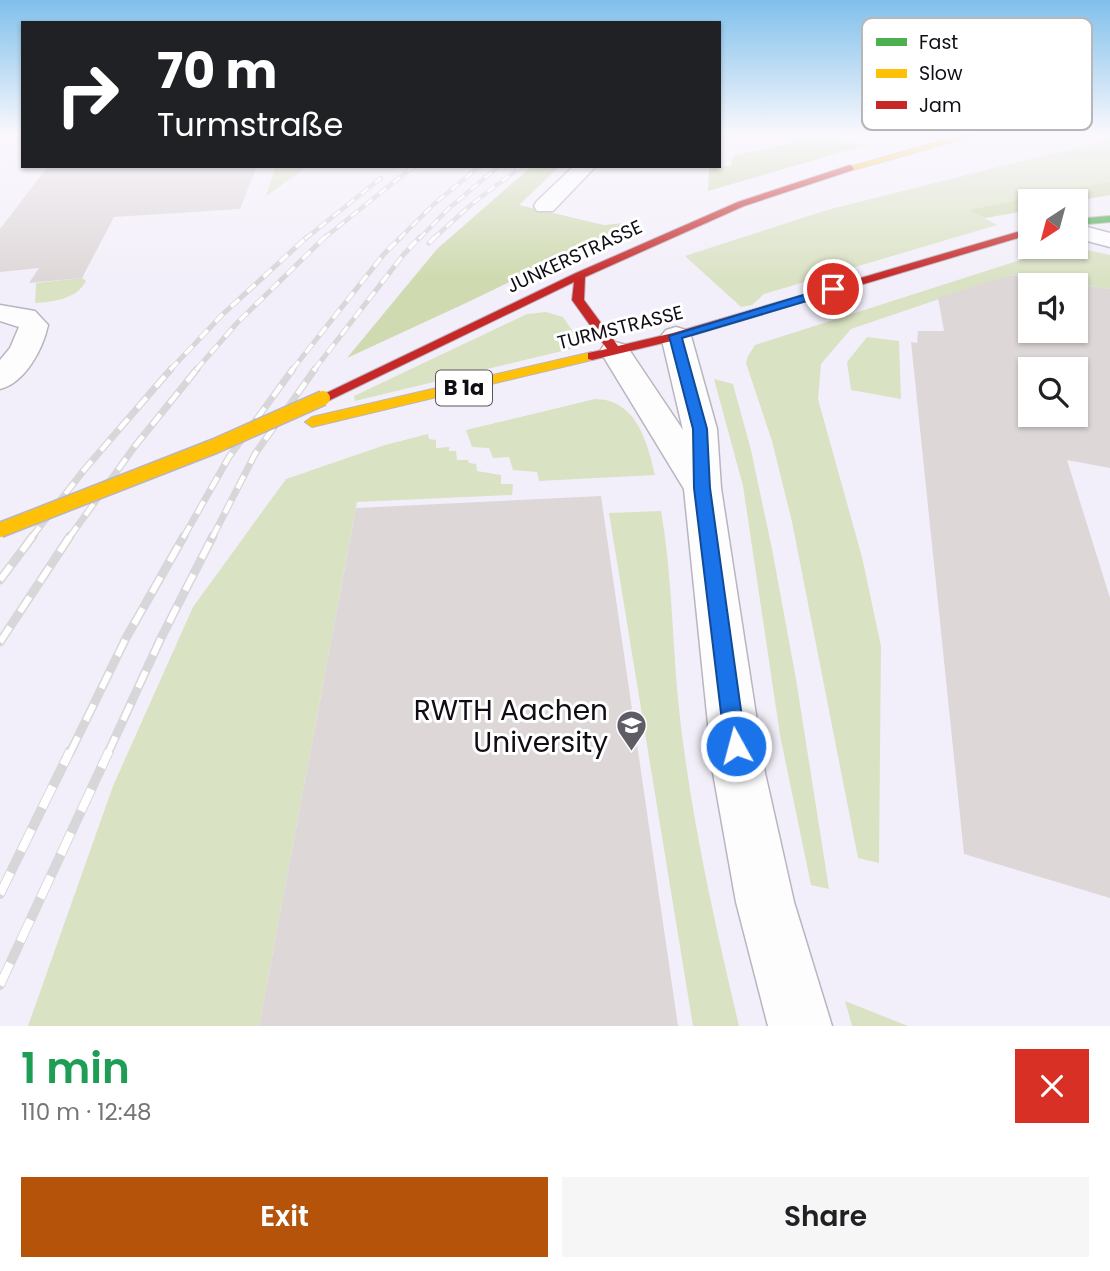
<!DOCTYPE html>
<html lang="en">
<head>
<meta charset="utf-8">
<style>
  body { margin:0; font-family:Poppins,sans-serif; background:#f6f6f6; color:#202124; height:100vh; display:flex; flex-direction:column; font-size:26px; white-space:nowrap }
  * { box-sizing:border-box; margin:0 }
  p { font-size:23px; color:#757577 }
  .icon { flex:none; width:38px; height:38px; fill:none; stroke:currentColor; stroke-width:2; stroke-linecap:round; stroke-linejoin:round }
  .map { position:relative; height:1026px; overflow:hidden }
  .drawer { display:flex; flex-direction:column; background:#fff; flex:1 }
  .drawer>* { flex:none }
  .banner { position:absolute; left:21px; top:21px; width:700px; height:147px; border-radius:0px; box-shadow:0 2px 5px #0004; background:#202124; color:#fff; overflow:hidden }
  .needle { width:46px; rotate:216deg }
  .buttons { position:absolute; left:1018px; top:189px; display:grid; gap:14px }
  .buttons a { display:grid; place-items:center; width:70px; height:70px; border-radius:0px; background:#fff; box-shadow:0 2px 5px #0004; font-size:35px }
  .pin { position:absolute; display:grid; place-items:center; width:60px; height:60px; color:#fff; margin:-30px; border:4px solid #fff; border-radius:50%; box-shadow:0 2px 7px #0007 }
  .me { position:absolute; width:77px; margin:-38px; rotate:353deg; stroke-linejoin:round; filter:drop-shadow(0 0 5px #0008) }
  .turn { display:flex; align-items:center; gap:24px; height:147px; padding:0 21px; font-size:32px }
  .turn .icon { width:91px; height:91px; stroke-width:2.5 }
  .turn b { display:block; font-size:49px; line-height:60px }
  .round { display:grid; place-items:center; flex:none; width:74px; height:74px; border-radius:0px; background:#f6f6f6 }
  .headline { display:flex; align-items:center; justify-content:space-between; height:119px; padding:0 21px }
  h1 { font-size:42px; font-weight:600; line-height:52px; color:#1e9e55 }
  .cta { display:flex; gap:14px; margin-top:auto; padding:14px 21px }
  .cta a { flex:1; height:80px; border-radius:0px; background:#b45309; color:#fff; font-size:28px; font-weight:600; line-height:80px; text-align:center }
  .cta a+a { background:#f6f6f6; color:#202124 }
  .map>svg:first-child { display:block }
</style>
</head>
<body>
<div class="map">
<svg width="1110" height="1026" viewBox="0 0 1110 1026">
  <rect width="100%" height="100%" fill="#f3effa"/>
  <g fill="#dae2c4">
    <path d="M 1110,139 L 1110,182 L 970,210 L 997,225 L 764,294 L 752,305 L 741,307 L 685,256 L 827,210 Z"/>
    <path d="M 276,166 L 308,166 L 266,196 Z"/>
    <path d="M 1061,247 L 1074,247 L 1110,255 L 1110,289 L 1010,275 L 851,329 L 821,364 L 818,399 L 862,557 L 881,646 L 879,863 L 858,858 L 792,522 L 772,441 L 746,363 L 748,356 L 755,345 Z"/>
    <path d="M 82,278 L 86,281 C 77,299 53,302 35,303 L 36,283 Z"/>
    <path d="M 546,312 L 563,317 L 583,346 L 355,401 L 354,396 L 527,314 Z"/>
    <path d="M 867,337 L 899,341 L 901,399 L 851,390 L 847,362 Z"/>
    <path d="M 714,379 L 733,384 L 751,450 L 772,549 L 796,679 L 829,889 L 811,885 L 780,735 L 743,486 Z"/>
    <path d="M 595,399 C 636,399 648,443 655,475 L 539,481 L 537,472 L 513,470 L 509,457 L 493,458 L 489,448 L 472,447 L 466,430 Z"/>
    <path d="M 428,434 L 429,439 L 436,440 L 436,448 L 449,447 L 449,451 L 456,451 L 457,460 L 468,460 L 469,463 L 476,464 L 477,471 L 501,475 L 501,484 L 513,484 L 512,495 L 357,502 L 259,1026 L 28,1026 L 113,786 L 193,607 L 286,479 L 385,445 Z"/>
    <path d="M 661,511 C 673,579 672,649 680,718 C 692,822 715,924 739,1026 L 693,1026 L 609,513 Z"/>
    <path d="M 845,1001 L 908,1026 L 852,1026 Z"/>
  </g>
  <g fill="#cfdab0">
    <path d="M 808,139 L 870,144 L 708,191 L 709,166 L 731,166 L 733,156 Z"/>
    <path d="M 532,166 L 560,166 L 519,205 L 604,225 L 634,222 L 466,303 L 347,358 L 437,249 Z"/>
    <path d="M 1110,182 L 1110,195 L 1076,201 L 1031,201 L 1031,210 L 985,218 L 969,210 Z"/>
  </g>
  <g fill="#ded7d8" fill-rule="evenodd">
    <path d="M 48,166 L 257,166 L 240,209 L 114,217 L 82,278 L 29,283 L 39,268 L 0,272 L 0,229 Z"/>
    <path d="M 1010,275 L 1110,289 L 1110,468 L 1067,460 L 1110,598 L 1110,898 L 964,854 L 911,342 L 917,343 L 918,331 L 944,331 L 938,298 ZM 1031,285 L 1076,285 L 1076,331 L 1031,331 ZM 1031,369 L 1076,369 L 1076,415 L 1031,415 Z"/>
    <path d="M 601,496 L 678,1026 L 259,1026 L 356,508 Z"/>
  </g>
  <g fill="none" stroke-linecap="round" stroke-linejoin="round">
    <defs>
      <g id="street">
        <path d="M 574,166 L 596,166 L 553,211 L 537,211 L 534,206 L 537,201 Z"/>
        <path d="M 1076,224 L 1110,233 L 1110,247 L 1076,238 Z"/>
        <path d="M 0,305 L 35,311 L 48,325 C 43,349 25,383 0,389 L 0,360 L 10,348 L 19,327 L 0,321 Z"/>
        <path d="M 676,327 L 686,330 L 691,336 L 717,429 L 721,488 L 765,773 L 794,902 L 832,1026 L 768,1026 L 736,902 L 713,773 L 684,489 L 600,351 L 604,345 L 615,342 L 626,345 L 683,430 L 661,336 L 666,330 Z"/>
      </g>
      <path id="fast" d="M 1110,216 L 1110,222 L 1076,225 L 1076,219 Z"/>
      <g id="slow">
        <path d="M 962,135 L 976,135 L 853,170 L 846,168 Z"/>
        <path d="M 592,352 L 596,353 L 596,359 L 312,427 L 305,422 L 312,417 Z"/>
      </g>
      <path id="jam" d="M 850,165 L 854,168 L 853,170 L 744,206 L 585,277 L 584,300 L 618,346 L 673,333 L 1031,228 L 1031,234 L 680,339 L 592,360 L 588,359 L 588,353 L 607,349 L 572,300 L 574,282 L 328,401 L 318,401 L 316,398 L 576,273 L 738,202 Z"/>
    </defs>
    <use href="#street" stroke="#b9b5bf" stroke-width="3"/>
    <use href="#fast" stroke="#b9b5bf" stroke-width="2"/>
    <use href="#slow" stroke="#b9b5bf" stroke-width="2"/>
    <use href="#jam" stroke="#b9b5bf" stroke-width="2"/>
    <use href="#street" fill="#fdfdfe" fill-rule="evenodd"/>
    <use href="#fast" fill="#4caf50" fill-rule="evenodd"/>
    <use href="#slow" fill="#ffc107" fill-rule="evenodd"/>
    <use href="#jam" fill="#c62828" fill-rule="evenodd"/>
    <defs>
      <g id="rail-far4">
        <path d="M 305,239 L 381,178"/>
        <path d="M 323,239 L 414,166"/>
        <path d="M 399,239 L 434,204 L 480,166"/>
        <path d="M 419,239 L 448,209 L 499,166"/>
        <path d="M 433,239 L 473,203 L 522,166"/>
      </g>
      <g id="rail-far3">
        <path d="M 429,243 L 435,237"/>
        <path d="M 170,370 L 223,314 L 307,237"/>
        <path d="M 196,370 L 237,323 L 325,237"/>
        <path d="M 292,370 L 384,254 L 401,237"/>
        <path d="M 314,370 L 404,254 L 420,237"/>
      </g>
      <g id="rail-far2">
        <path d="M 31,538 L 84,470 L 171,369"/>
        <path d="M 69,538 L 135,446 L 197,369"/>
        <path d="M 183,538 L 229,457 L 293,369"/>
        <path d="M 212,538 L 255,454 L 315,369"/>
      </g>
      <g id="rail-far1">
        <path d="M 0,580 L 33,536"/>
        <path d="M 0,642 L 70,536"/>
        <path d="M 70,753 L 126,638 L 184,536"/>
        <path d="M 108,753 L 161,638 L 213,536"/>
      </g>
      <g id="rail">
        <path d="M 0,894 L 70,751"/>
        <path d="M 0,985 L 109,751"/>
      </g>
    </defs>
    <use href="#rail-far4" stroke="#d7d6d9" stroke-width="4.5"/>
    <use href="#rail-far3" stroke="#d7d6d9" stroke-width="5"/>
    <use href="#rail-far2" stroke="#d7d6d9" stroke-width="7"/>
    <use href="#rail-far1" stroke="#d7d6d9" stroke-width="9"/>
    <use href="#rail" stroke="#d7d6d9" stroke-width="10"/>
    <use href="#rail-far4" stroke="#fff" stroke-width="2.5" stroke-dasharray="9" stroke-linecap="butt"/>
    <use href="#rail-far3" stroke="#fff" stroke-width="3.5" stroke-dasharray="11" stroke-linecap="butt"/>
    <use href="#rail-far2" stroke="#fff" stroke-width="4.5" stroke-dasharray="14" stroke-linecap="butt"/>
    <use href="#rail-far1" stroke="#fff" stroke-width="6" stroke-dasharray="18" stroke-linecap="butt"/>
    <use href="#rail" stroke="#fff" stroke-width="8" stroke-dasharray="24" stroke-linecap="butt"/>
    <defs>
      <path id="slow-bridge" d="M 0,530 L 215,446 L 323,398"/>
    </defs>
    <use href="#slow-bridge" stroke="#b9b5bf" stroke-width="17" stroke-linecap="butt"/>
    <use href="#slow-bridge" stroke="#ffc107" stroke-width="14"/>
  </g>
  <linearGradient id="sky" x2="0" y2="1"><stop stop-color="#80c0eb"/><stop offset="0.48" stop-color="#faf8fd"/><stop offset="1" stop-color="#faf8fd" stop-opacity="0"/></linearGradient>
  <rect width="1110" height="279" fill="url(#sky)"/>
  <path fill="#1a73e8" stroke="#114b97" stroke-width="2" d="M 833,286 L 839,289 L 837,292 L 682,338 L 707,429 L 710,488 L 746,746 L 743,753 L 736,756 L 728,753 L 725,746 L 694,488 L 693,429 L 669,336 Z"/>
  <defs>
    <symbol id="university-pin" viewBox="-11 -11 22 30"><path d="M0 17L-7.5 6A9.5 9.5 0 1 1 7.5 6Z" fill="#5f5c65" stroke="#fff"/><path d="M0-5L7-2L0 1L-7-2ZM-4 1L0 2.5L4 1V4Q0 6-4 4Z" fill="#fff"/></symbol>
  </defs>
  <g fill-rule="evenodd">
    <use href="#university-pin" x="614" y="708" width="35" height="47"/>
  </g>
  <g text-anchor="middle" stroke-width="6" stroke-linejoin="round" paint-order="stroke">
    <g font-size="19" fill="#100d15" stroke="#fff">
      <text transform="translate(574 256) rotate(-25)" y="7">JUNKERSTRASSE</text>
      <text transform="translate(620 327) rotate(-14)" y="7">TURMSTRASSE</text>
    </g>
    <rect fill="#fff" stroke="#58565b" stroke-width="2" x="436" y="370.5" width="56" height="35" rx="5"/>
    <g font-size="21" font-weight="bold" fill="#100d15">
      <text x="464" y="395">B 1a</text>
    </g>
    <g font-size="28" fill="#100d15" stroke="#fff" text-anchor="end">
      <text x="608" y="720">RWTH Aachen<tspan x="608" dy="32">University</tspan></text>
    </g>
  </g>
  <rect x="862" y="18" width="230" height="112" rx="10" fill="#fff" stroke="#b7b6b9" stroke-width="2"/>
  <rect x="876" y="38" width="31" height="8" fill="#4caf50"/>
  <rect x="876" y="69" width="31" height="9" fill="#ffc107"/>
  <rect x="876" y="101" width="31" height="8" fill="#c62828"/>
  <g font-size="19" fill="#100d15">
    <text x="919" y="49">Fast</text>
    <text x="919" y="80">Slow</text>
    <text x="919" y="112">Jam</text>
  </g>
</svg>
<div class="buttons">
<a><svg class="needle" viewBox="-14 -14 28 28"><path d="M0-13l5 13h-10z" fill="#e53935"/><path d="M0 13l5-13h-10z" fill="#757577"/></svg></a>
<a><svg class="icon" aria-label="sound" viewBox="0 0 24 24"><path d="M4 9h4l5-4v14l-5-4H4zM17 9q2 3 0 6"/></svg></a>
<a><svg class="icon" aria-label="search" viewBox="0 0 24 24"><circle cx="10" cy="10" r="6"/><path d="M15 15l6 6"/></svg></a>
</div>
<div class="pin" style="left:833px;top:289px;background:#d93025"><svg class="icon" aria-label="arrive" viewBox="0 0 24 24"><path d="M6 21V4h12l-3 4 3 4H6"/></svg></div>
<svg class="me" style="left:736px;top:746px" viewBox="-20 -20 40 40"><circle r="17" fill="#1a73e8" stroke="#fff" stroke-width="3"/><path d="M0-11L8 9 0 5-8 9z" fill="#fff"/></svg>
<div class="banner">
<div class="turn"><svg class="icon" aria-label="right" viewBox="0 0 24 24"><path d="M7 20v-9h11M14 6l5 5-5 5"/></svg><div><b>70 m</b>Turmstraße</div></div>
</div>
</div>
<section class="drawer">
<div class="headline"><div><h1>1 min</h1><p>110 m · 12:48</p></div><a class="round" style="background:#d93025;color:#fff"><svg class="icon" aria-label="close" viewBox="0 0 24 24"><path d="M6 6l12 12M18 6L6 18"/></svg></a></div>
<div class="cta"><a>Exit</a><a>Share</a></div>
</section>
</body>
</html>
